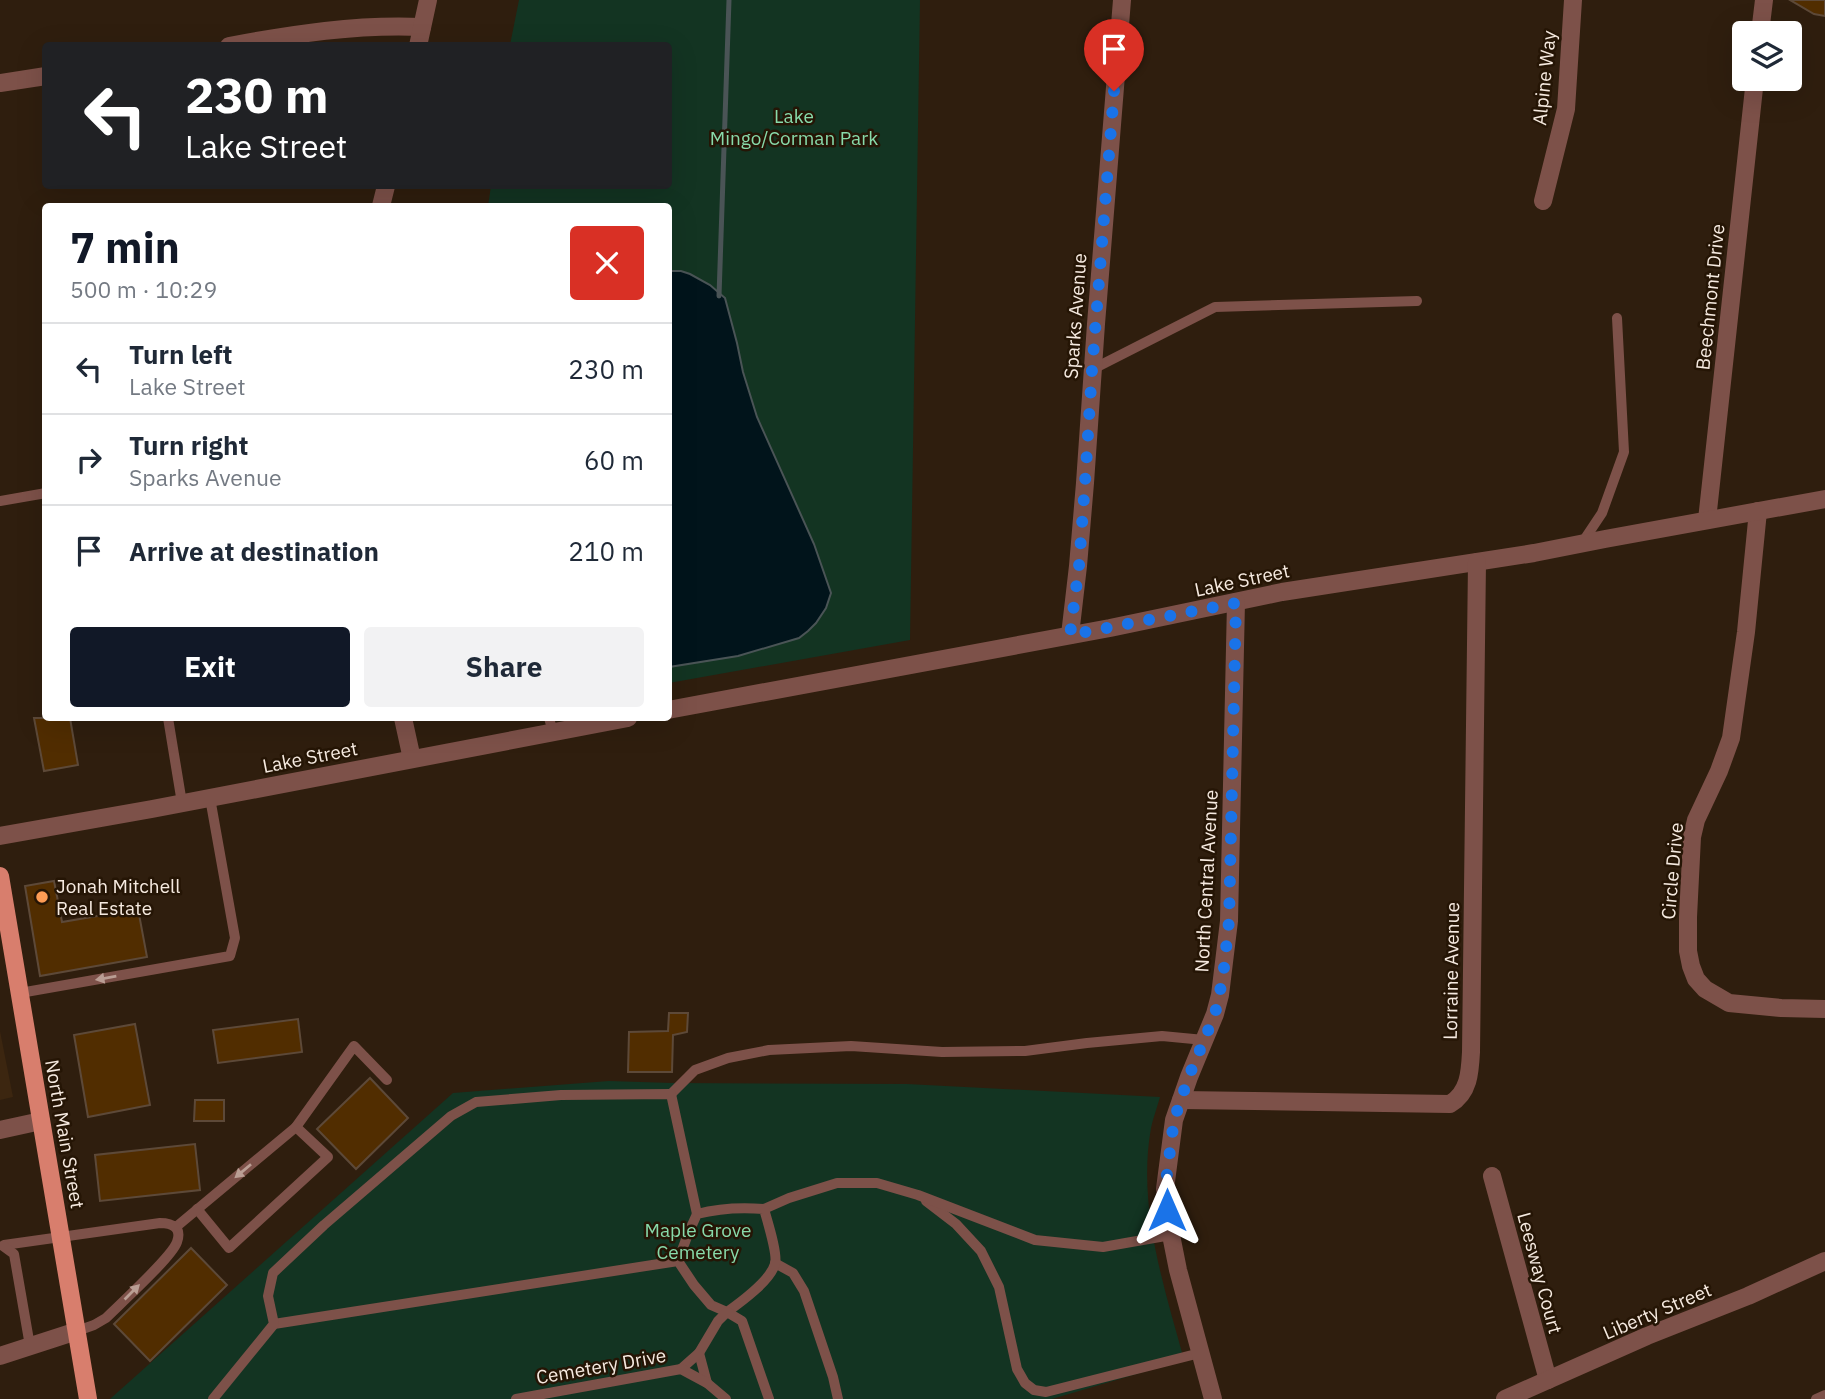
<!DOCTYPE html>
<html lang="en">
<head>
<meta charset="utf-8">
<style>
  body { margin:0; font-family:"IBM Plex Sans",sans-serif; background:#f2f2f3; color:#1f2937; height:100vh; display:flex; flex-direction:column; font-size:26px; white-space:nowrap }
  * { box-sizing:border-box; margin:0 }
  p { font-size:23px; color:#747a83 }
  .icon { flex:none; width:38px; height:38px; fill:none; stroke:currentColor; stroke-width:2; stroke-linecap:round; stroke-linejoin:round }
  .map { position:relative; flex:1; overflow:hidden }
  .side { position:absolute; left:42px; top:203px; width:630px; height:518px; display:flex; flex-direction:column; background:#fff; border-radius:7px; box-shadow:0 7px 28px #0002 }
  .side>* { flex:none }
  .banner { position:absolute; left:42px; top:42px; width:630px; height:147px; border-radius:7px; box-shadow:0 7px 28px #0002; background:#202124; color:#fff; overflow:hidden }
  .tools { position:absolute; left:1732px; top:21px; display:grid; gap:14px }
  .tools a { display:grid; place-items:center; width:70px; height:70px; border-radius:7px; background:#fff; box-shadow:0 7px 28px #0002; font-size:35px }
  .pin { position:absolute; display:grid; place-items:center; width:60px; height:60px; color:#fff; margin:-72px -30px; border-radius:50% 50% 50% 0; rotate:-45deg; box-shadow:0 0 7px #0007 }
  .pin .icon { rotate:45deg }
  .me { position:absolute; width:77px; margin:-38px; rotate:0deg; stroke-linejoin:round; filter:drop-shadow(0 0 5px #0008) }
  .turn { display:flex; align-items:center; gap:24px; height:147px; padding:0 28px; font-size:32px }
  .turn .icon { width:91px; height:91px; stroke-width:2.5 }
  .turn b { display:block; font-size:49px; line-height:60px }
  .round { display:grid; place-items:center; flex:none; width:74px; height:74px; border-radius:7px; background:#f2f2f3 }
  .headline { display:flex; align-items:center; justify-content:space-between; height:119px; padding:0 28px }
  h1 { font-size:42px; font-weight:700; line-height:52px; color:#111827 }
  .action { display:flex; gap:14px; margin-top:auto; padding:14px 28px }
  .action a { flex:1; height:80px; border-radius:7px; background:#111827; color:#fff; font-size:28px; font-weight:700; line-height:80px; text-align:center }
  .action a+a { background:#f2f2f3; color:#1f2937 }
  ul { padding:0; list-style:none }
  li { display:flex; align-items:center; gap:21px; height:91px; padding:0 28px; border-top:2px solid #e0e1e3 }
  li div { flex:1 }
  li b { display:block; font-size:26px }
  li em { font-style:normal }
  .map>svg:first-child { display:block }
</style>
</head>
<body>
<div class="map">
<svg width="1825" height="1399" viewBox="0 0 1825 1399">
  <rect width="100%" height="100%" fill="#2f1e0e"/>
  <path fill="#3c2610" d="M 0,1031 L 13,1097 L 0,1100 Z"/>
  <g fill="#133422">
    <path d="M 519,0 L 920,0 L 910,640 L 669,683 L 668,206 L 488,206 L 491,186 L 668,186 L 668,46 L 510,45 Z"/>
    <path d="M 609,1081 L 672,1083 L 907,1084 L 1160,1097 C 1157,1108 1153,1118 1151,1128 C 1137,1207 1164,1286 1184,1360 L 1052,1399 L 110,1399 L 453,1093 Z"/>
  </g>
  <path fill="#01141b" stroke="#4a5456" stroke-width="2" d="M 669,271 L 681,271 L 690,274 L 710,285 L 725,298 L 737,343 L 743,372 L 757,417 L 814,544 L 831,593 L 826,608 L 816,623 L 808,631 L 799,638 L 738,656 L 669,667 Z"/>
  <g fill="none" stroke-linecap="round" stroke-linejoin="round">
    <path stroke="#4a5456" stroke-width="5" d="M 719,296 L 729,0"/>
  </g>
  <g fill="#512d00" stroke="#5d4938" stroke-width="2">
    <path d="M 1790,0 L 1825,0 L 1825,16 L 1814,14 Z"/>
    <path d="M 34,718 L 70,718 L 78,765 L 44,771 Z"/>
    <path d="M 54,881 L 62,922 L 138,909 L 147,957 L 40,976 L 25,886 Z"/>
    <path d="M 669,1013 L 688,1013 L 687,1032 L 673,1035 L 672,1072 L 628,1072 L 629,1032 L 668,1031 Z"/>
    <path d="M 298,1019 L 302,1052 L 218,1063 L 213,1030 Z"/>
    <path d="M 135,1024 L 150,1105 L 88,1117 L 74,1035 Z"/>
    <path d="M 370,1078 L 408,1118 L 356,1169 L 317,1129 Z"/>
    <path d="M 195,1100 L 224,1100 L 224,1121 L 194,1121 Z"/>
    <path d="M 195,1144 L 200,1190 L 100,1201 L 95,1155 Z"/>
    <path d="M 191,1248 L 227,1285 L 150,1361 L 114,1324 Z"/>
  </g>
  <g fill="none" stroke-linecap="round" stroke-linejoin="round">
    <g stroke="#7d5149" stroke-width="10">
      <path d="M 1093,369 L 1215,307 L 1417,301"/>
      <path d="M 0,501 L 46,493"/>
      <path d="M 1582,543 L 1602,513 L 1624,452 L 1617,318"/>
      <path d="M 168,718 L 182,803"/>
      <path d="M 549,718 L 553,732"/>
      <path d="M 20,993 L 230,956 L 235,938 L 210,798"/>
      <path d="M 671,1094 L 695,1070 L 728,1058 L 769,1050 L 851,1046 L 942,1052 L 1025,1051 L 1087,1043 L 1162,1036 L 1204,1040"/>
      <path d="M 926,1201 L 956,1224 L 981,1251 L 999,1287 L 1017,1369 L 1025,1383 L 1034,1390 L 1046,1392 L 1200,1353"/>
      <path d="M 197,1209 L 229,1248 L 328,1157 L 296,1127"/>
      <path d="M 764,1209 L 789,1198 L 837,1183 L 877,1183 L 918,1195 L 1035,1240 L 1103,1247 L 1171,1235"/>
      <path d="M 176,1227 L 296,1127 L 354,1046 L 387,1080"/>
      <path d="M 4,1245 L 160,1223 C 173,1223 182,1228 177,1242 C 172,1257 120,1304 106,1318 L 94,1325 L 77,1331"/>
      <path d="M 3,1246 L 14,1254 L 30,1346"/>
      <path d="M 775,1263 L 793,1273 L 804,1291 L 833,1377 L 838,1399"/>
      <path d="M 274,1324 L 678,1261 L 688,1234 L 697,1214 C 720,1208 740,1207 764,1209 C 767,1220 778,1254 775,1264 C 770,1281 741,1302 727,1312 L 711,1305 L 694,1285 L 678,1261"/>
      <path d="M 699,1353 L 707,1383"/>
      <path d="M 681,1369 L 699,1353 L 718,1321 L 727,1312 L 742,1321 L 769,1399"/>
      <path d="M 213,1399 L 274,1324 L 268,1296 L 273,1273 L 324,1225 L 451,1116 L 476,1102 L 561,1095 L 671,1094 L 697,1214"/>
      <path d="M 516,1399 L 681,1369 L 707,1383 L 726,1399"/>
      <path d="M 1816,1399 L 1825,1395"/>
    </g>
    <g stroke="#7d5149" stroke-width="18">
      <path d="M 1760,33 L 1764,0"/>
      <path d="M 229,46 C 293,34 357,24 422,27"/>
      <path d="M 418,46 L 428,0"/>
      <path d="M 0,83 L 46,76"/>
      <path d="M 1543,201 L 1566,109 L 1573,0"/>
      <path d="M 381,206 L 386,186"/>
      <path d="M 1758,511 L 1746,632 L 1731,738 L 1719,771 L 1696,820 L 1692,837 L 1688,917 L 1688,951 L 1691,966 L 1696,979 L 1705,989 L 1729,1003 L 1781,1008 L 1825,1009"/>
      <path d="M 1707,520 L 1755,79"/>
      <path d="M 1070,635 L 1078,566 L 1085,483 L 1096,324 L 1122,0"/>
      <path d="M 668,710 L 1110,628 L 1282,592 L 1534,553 L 1605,539 L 1825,499"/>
      <path d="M 403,718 L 412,759"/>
      <path d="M 0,836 L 152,809 L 628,718"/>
      <path d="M 1181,1100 L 1450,1104 C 1469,1093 1470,1072 1471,1052 L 1477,562"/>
      <path d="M 0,1130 L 41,1121"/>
      <path d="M 1492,1176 L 1548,1380"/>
      <path d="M 0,1356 L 77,1331"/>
      <path d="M 1213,1399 L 1178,1270 L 1170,1230 L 1165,1189 L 1174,1120 L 1189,1077 L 1215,1014 L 1220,995 L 1229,921 L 1236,602"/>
      <path d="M 1505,1399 L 1647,1336 L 1748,1296 L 1825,1261"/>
    </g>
    <path stroke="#d87e6d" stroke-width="18" d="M 0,876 L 88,1399"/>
  </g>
  <defs><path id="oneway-solid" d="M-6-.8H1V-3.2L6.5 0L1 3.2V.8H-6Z" transform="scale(1.75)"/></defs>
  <g fill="#ba9e94">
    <use href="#oneway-solid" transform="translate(106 978) rotate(170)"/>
    <use href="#oneway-solid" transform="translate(243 1171) rotate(140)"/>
    <use href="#oneway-solid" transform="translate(132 1292) rotate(-45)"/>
  </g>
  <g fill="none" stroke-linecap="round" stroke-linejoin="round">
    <path stroke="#1a73e8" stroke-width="12" stroke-dasharray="0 21.6" d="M 1114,91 L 1092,370 L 1085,483 L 1079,566 L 1070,635 L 1236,603 L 1229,921 L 1223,977 L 1215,1014 L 1189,1076 L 1174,1120 L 1165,1189 L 1167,1210"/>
  </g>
  <circle fill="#fd9c55" stroke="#251505" stroke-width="2.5" cx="42" cy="897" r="7"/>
  <g text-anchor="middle" stroke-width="5" stroke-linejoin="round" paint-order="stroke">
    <g font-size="19" fill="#f6eae0" stroke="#251505">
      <text transform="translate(1544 78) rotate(-84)" y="7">Alpine Way</text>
      <text transform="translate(1710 297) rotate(-84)" y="7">Beechmont Drive</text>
      <text transform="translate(1075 316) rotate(-86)" y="7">Sparks Avenue</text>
      <text transform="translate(1242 580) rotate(-12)" y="7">Lake Street</text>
      <text transform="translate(310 757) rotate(-11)" y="7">Lake Street</text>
      <text transform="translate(1672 871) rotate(-85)" y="7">Circle Drive</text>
      <text transform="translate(1206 881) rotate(-87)" y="7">North Central Avenue</text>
      <text transform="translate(1451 971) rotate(-89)" y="7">Lorraine Avenue</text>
      <text transform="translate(65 1134) rotate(80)" y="7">North Main Street</text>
      <text transform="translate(1540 1273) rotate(75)" y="7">Leesway Court</text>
      <text transform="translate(1657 1311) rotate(-23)" y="7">Liberty Street</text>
      <text transform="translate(601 1366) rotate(-10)" y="7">Cemetery Drive</text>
    </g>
    <g font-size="19" fill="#88daaa" stroke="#251505">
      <text x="794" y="123">Lake<tspan x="794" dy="22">Mingo/Corman Park</tspan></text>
      <text x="698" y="1237">Maple Grove<tspan x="698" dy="22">Cemetery</tspan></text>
    </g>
    <g font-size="19" fill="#f6eae0" stroke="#251505" text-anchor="start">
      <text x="56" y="893">Jonah Mitchell<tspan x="56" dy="22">Real Estate</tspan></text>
    </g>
  </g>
</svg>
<div class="tools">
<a><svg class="icon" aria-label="layers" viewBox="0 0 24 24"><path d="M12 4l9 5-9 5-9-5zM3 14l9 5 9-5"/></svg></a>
</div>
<div class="pin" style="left:1114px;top:91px;background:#d93025"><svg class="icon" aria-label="arrive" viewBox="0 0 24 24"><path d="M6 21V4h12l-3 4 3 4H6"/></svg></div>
<svg class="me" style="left:1167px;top:1210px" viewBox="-20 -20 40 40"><path d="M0-17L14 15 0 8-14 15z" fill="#1a73e8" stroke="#fff" stroke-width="4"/></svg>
<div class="banner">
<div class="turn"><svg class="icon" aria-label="left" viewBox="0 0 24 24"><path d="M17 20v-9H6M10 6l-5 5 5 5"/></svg><div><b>230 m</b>Lake Street</div></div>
</div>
<section class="side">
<div class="headline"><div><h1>7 min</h1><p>500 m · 10:29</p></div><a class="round" style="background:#d93025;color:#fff"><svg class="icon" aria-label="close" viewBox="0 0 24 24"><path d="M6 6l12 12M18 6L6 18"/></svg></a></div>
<ul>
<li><svg class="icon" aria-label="left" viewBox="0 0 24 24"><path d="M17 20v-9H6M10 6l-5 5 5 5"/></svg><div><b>Turn left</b><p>Lake Street</p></div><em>230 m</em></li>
<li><svg class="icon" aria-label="right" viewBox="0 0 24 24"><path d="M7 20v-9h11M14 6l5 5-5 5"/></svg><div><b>Turn right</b><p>Sparks Avenue</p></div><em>60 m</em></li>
<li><svg class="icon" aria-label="arrive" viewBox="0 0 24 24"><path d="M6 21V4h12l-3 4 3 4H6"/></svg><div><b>Arrive at destination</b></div><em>210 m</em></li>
</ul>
<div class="action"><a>Exit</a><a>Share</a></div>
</section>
</div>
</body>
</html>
